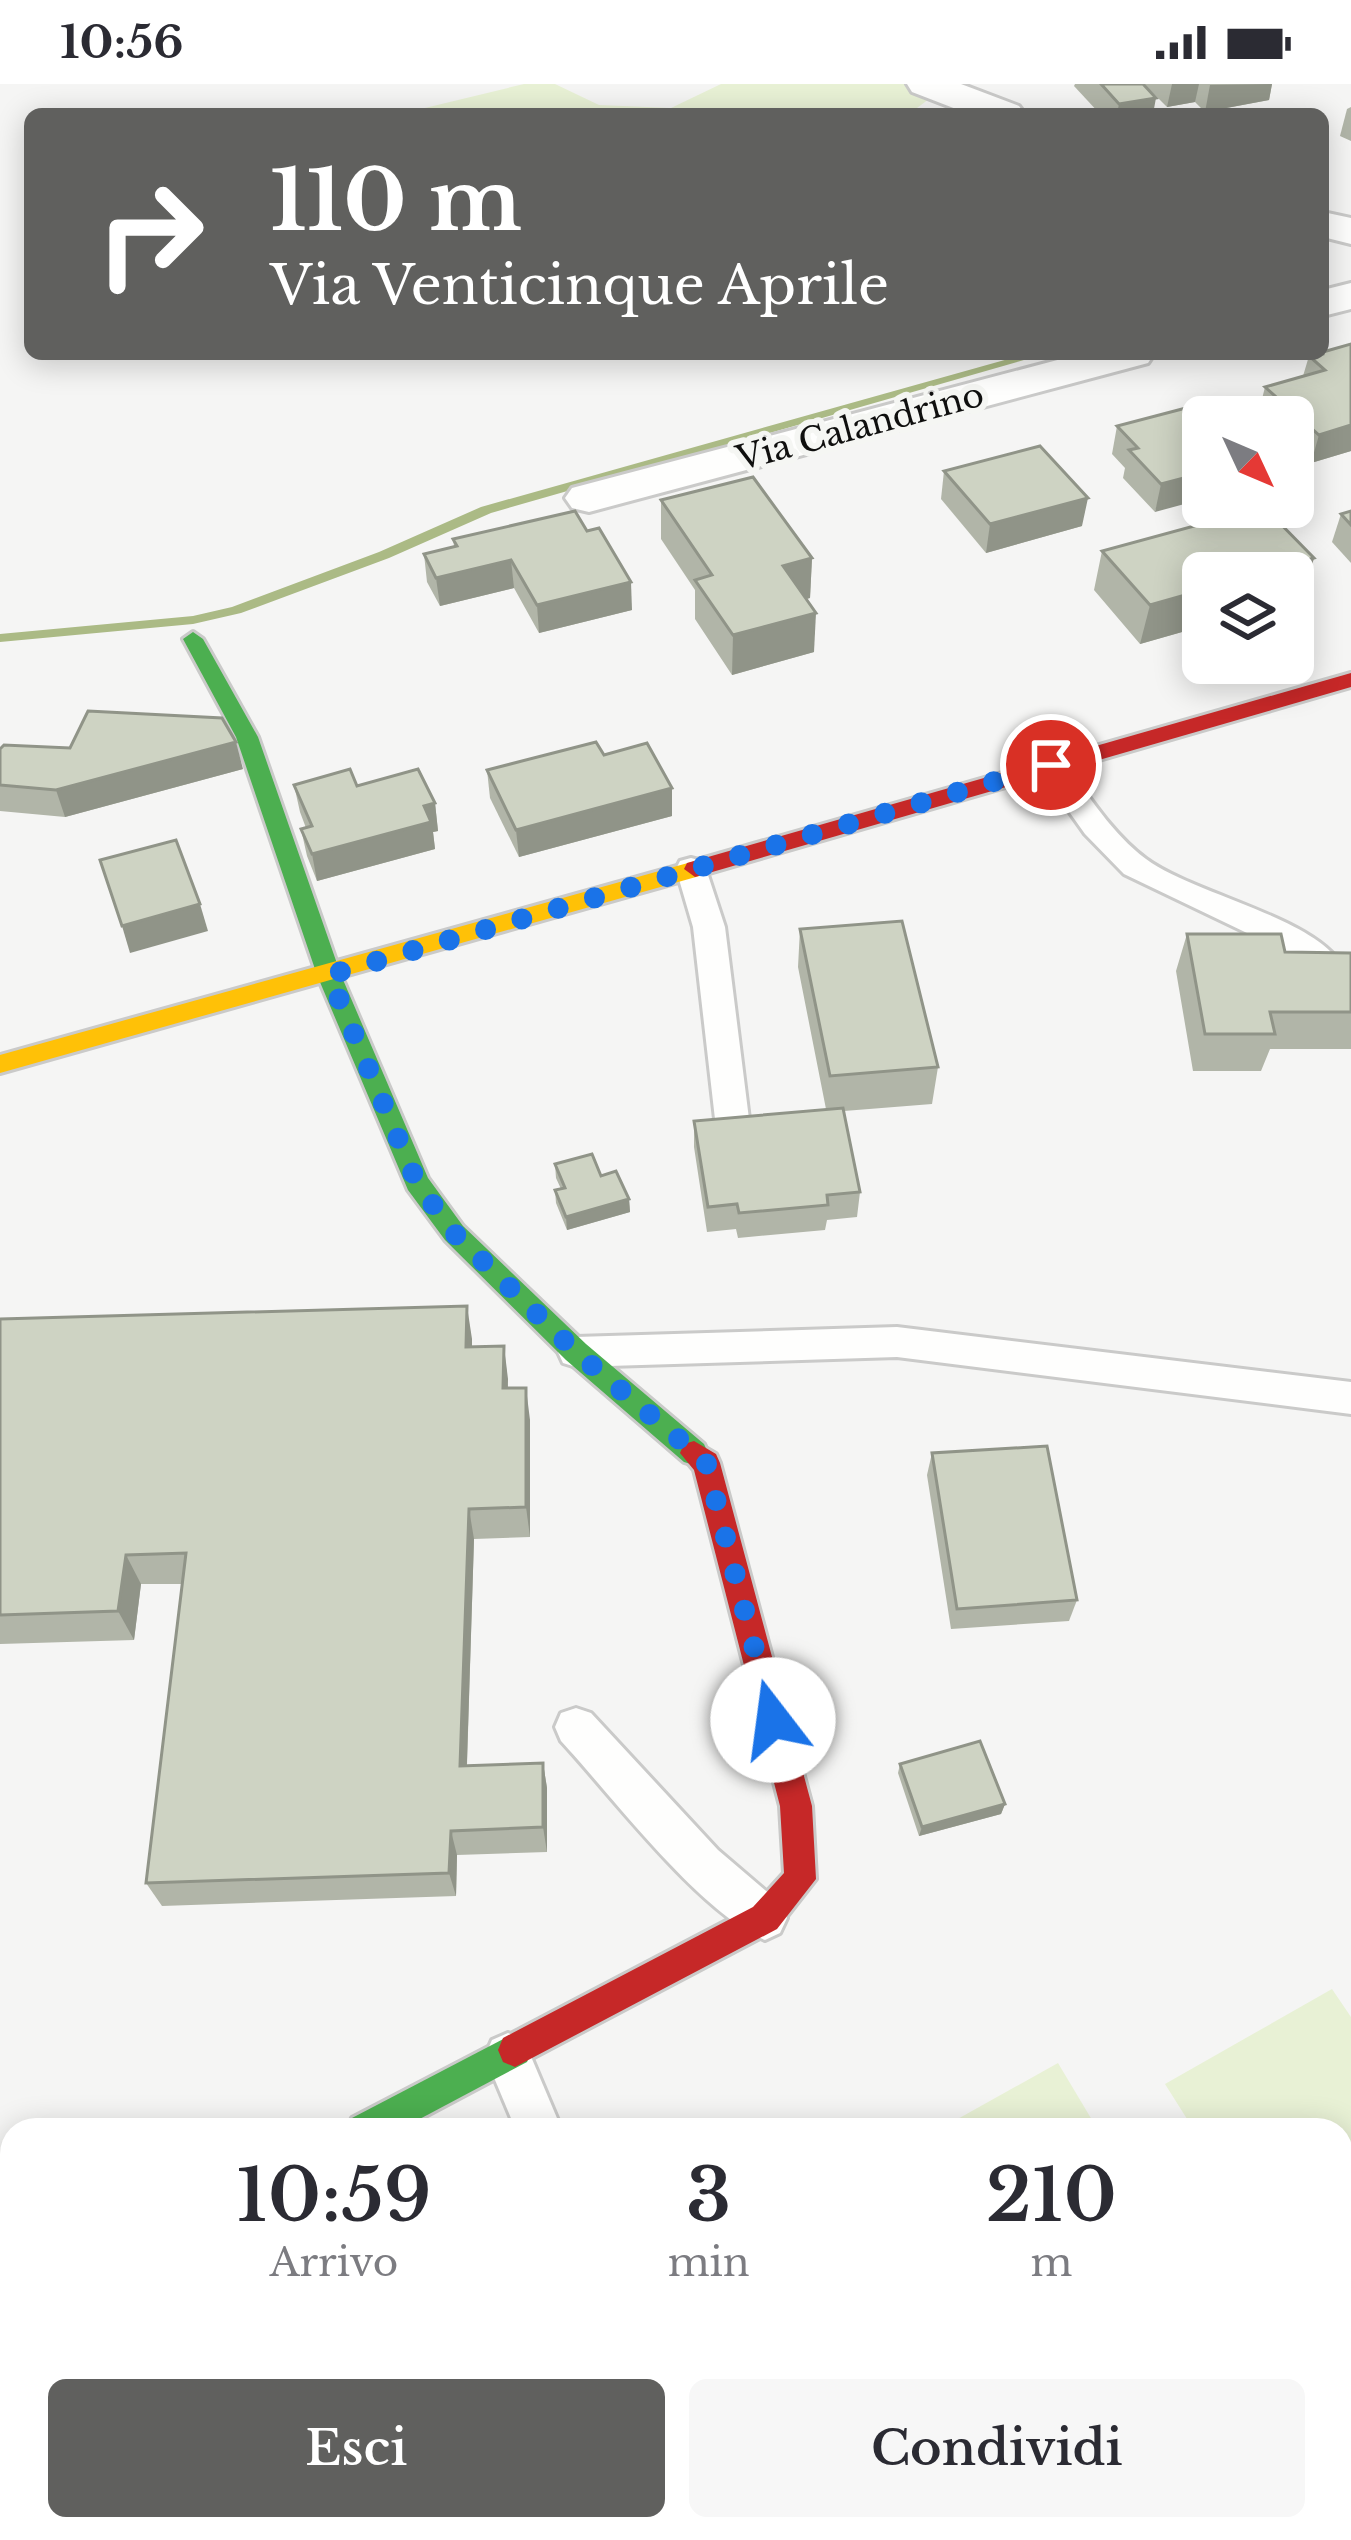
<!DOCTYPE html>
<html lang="it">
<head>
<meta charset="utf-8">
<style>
  body { margin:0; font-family:"Libre Baskerville",serif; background:#f7f7f7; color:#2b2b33; height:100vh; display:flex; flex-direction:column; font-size:45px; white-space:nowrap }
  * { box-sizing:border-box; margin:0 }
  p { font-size:39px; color:#7c7c81 }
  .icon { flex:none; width:66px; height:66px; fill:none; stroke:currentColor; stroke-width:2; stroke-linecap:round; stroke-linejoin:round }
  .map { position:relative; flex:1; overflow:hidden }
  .drawer { position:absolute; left:0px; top:2034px; width:1353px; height:423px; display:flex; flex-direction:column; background:#fff; border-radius:36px 36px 0 0; box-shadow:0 6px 30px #0003 }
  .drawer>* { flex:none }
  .guide { position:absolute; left:24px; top:24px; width:1305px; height:252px; border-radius:18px; box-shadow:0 6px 30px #0003; background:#60605e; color:#fff; overflow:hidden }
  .needle { width:78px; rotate:134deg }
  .buttons { position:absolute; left:1182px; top:312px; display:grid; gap:24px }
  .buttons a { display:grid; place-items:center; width:132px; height:132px; border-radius:18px; background:#fff; box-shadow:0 6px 30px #0003; font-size:60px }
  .pin { position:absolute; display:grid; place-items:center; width:102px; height:102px; color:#fff; margin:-51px; border:6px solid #fff; border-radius:50%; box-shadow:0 3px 12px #0007 }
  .me { position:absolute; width:132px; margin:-66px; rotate:345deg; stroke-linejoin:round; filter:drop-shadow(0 0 9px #0008) }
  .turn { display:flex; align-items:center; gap:42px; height:252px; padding:0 48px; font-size:54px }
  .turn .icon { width:156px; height:156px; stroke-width:2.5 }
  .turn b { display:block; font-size:84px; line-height:102px }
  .eta { display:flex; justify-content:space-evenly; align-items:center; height:204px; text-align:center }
  .eta b { font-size:72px; font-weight:600; line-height:84px }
  .primary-button { display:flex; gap:24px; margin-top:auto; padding:24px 48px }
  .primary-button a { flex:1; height:138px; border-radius:18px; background:#60605e; color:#fff; font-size:48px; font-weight:600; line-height:138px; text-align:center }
  .primary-button a+a { background:#f7f7f7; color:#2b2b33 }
  .status { display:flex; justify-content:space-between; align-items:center; height:84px; padding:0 60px; background:#fff; direction:ltr }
  .status svg { height:33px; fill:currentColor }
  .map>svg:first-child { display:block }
</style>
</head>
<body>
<div class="status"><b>10:56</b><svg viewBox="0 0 49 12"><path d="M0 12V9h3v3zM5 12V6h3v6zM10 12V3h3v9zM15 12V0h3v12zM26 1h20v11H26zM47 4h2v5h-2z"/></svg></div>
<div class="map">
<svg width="1351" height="2456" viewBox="0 0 1351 2456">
  <rect width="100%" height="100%" fill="#f5f5f4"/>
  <g fill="#e8f1d5">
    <path d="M 524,0 L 555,0 L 599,21 L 671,24 L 721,0 L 949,0 L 909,30 L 400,30 Z"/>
    <path d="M 1332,1905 L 1351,1933 L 1351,2299 L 1341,2283 L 1341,2046 L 1194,2046 L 1165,2000 Z"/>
    <path d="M 1058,1979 L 1098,2046 L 938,2046 Z"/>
    <path d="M 1079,2445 L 1280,2445 L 1263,2456 L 1085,2456 Z"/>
  </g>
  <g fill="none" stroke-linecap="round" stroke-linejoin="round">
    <path fill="#abba85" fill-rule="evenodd" d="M 1026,270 L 1045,270 L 491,429 L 389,474 L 241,529 L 193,540 L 0,558 L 0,550 L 193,532 L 232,523 L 379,468 L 481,423 Z"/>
    <defs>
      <g id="lane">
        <path d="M 1051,671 L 1061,674 C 1087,709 1111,749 1146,775 C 1195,811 1315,833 1343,883 L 1338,891 L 1316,891 L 1274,862 L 1124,790 L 1085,750 L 1041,688 L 1036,681 L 1041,674 Z"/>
        <path d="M 691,774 L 702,777 L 706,785 L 725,843 L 749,1035 L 744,1044 L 732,1048 L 720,1044 L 715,1035 L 693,843 L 676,785 L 680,777 Z"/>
        <path d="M 897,1243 L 1351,1298 L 1351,1330 L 897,1273 L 576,1283 L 563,1279 L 558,1268 L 563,1257 L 576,1253 Z"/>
        <path d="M 576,1624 L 591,1629 L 718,1766 L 780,1819 L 787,1834 L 780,1849 L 765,1856 C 699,1828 612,1712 561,1657 L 555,1643 L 561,1629 Z"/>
        <path d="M 508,1949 L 524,1956 L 562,2046 L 516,2046 L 485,1972 L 492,1956 Z"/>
        <path d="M 865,2445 L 922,2445 L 926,2456 L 869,2456 Z"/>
      </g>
      <g id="street">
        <path d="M 907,0 L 961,0 L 1019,22 L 1025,30 L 969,30 L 912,8 Z"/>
        <path d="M 1323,128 L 1351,134 L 1351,160 L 1323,153 Z"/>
        <path d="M 1351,199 L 1351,225 L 1323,232 L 1323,206 Z"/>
        <path d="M 1080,270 L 1154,270 L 1148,279 L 589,428 L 572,424 L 565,414 L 572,404 Z"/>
        <path d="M 0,2228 L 12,2233 L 12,2330 L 0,2325 Z"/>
        <path d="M 95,2445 L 190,2445 L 195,2456 L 100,2456 Z"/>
      </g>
      <g id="fast">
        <path d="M 193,548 L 203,555 L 258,653 L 341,891 L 428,1094 L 463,1142 L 586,1260 L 704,1360 L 708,1369 L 704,1378 L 694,1381 L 684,1378 L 566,1276 L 445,1156 L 408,1106 L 317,891 L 236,653 L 183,555 Z"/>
        <path d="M 515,1949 L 527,1954 L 532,1966 L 527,1978 L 399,2046 L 347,2046 L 352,2034 Z"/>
      </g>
      <path id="slow" d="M 695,777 L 706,785 L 703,791 L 0,989 L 0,971 Z"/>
      <g id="jam">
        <path d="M 1351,589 L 1351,603 L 695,793 L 684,785 L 687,779 Z"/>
        <path d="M 694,1357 L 716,1370 L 720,1379 L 812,1722 L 816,1795 L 777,1845 L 515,1983 L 503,1978 L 498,1966 L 503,1954 L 753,1823 L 784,1789 L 780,1722 L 694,1386 L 680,1369 L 684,1360 Z"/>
      </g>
    </defs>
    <use href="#lane" stroke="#cacac9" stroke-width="6"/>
    <use href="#street" stroke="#cacac9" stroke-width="6"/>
    <use href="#fast" stroke="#cacac9" stroke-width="6"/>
    <use href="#slow" stroke="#cacac9" stroke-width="6"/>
    <use href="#jam" stroke="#cacac9" stroke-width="6"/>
    <use href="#lane" fill="#fefefd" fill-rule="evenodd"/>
    <use href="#street" fill="#fefefd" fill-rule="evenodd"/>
    <use href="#fast" fill="#4caf50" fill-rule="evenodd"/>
    <use href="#slow" fill="#ffc107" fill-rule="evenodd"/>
    <use href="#jam" fill="#c62828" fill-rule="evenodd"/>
  </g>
  <g fill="#b1b5a8">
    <path d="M 1075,0 L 1143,0 L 1153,30 L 1100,30 L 1074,2 Z"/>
    <path d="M 1144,0 L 1272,0 L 1269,16 L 1205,28 L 1195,18 L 1167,23 Z"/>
    <path d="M 1351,23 L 1351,57 L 1340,52 L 1347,25 Z"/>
    <path d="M 1351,260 L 1351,367 L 1311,379 L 1293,363 L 1293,333 L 1258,331 L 1265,303 L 1303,292 L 1309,272 Z"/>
    <path d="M 1186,324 L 1155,428 L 1123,394 L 1125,384 L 1112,370 L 1117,342 Z"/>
    <path d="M 944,387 L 1082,442 L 986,469 L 941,415 Z"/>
    <path d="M 661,416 L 812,474 L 810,514 L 806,515 L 814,568 L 732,591 L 695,535 L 695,506 L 661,455 Z"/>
    <path d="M 1264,423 L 1314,474 L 1302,514 L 1293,516 L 1293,489 L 1203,489 L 1203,542 L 1140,560 L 1094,506 L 1102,467 Z"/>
    <path d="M 575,427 L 632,526 L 539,549 L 514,504 L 440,522 L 427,498 L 424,470 L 454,462 L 453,455 Z"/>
    <path d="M 1351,427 L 1351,479 L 1332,458 L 1341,430 Z"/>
    <path d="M 0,665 L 243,685 L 65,733 L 0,727 Z"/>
    <path d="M 487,686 L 672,732 L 519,773 L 490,714 Z"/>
    <path d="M 294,701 L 357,702 L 435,719 L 438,747 L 433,748 L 435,765 L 317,797 L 307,772 L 301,745 L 306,744 L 300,728 Z"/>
    <path d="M 800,845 L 938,983 L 932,1020 L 844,1027 L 860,1108 L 857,1133 L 827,1136 L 825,1146 L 738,1154 L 736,1145 L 707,1148 L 694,1063 L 694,1037 L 826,1025 L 798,883 Z"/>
    <path d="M 1187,850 L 1285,868 L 1351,869 L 1351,965 L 1270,965 L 1261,987 L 1193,987 L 1176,887 Z"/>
    <path d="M 555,1080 L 601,1092 L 629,1115 L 630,1128 L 567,1146 L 556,1119 L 555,1106 L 561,1105 L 556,1094 Z"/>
    <path d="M 0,1235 L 472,1255 L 472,1263 L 504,1262 L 508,1304 L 530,1336 L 530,1453 L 474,1455 L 467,1681 L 543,1679 L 547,1704 L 547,1768 L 457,1771 L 456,1812 L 162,1822 L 146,1799 L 183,1500 L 141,1500 L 134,1556 L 0,1560 Z"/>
    <path d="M 932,1369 L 1077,1516 L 1069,1537 L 951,1545 L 927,1391 Z"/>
    <path d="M 900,1680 L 1005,1720 L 1001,1730 L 919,1752 L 898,1689 Z"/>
  </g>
  <g fill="#909488">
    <path d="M 1172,0 L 1199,0 L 1195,18 L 1167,23 Z"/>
    <path d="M 1272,0 L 1269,16 L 1205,28 L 1210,1 Z"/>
    <path d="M 1156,14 L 1153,30 L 1117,30 L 1119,20 Z"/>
    <path d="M 1351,337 L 1351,367 L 1311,379 L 1319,351 Z"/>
    <path d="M 1203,369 L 1203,415 L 1155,428 L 1161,400 L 1197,370 Z"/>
    <path d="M 1088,414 L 1082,442 L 986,469 L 990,440 Z"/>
    <path d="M 812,474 L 810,514 L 781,521 L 783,482 Z"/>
    <path d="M 1314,474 L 1302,514 L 1293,516 L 1293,489 L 1262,489 Z"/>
    <path d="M 511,476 L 514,504 L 440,522 L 436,494 Z"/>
    <path d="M 631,498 L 632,526 L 539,549 L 537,521 Z"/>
    <path d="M 1203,506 L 1203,542 L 1140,560 L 1150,521 Z"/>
    <path d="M 816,529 L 814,568 L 732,591 L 733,551 Z"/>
    <path d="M 236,658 L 243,685 L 65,733 L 56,706 Z"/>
    <path d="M 672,704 L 672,732 L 519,773 L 516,746 Z"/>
    <path d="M 435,719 L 438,747 L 433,748 L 435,765 L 317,797 L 312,770 Z"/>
    <path d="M 200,820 L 208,847 L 130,869 L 122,842 Z"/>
    <path d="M 629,1115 L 630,1128 L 567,1146 L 566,1133 Z"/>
    <path d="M 467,1222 L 472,1255 L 472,1296 L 466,1263 Z"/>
    <path d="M 504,1262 L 508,1295 L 507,1337 L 503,1304 Z"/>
    <path d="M 526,1304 L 530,1336 L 530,1453 L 526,1423 Z"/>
    <path d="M 469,1425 L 474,1455 L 466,1707 L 460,1682 Z"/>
    <path d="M 126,1471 L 141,1500 L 134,1556 L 118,1527 Z"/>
    <path d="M 543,1679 L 547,1704 L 547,1768 L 543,1743 Z"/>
    <path d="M 1005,1720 L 1001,1730 L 919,1752 L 922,1743 Z"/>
    <path d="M 451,1747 L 457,1771 L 456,1812 L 449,1789 Z"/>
  </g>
  <g fill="#ced3c3" stroke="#909488" stroke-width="3">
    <path d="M 1101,0 L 1143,0 L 1156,14 L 1119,20 Z"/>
    <path d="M 1351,260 L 1351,341 L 1319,351 L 1265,303 L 1325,286 L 1309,272 L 1323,270 L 1323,268 Z"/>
    <path d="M 1186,324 L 1203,342 L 1203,369 L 1197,370 L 1203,376 L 1203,389 L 1161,400 L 1129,366 L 1138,364 L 1117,342 Z"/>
    <path d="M 1040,362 L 1088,414 L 990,440 L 944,387 Z"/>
    <path d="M 753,393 L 812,474 L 783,482 L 816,529 L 733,551 L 695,496 L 712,491 L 661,416 Z"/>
    <path d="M 1264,423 L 1314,474 L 1262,489 L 1203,489 L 1203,506 L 1150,521 L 1102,467 Z"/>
    <path d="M 575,427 L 587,447 L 599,444 L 631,498 L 537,521 L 511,476 L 436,494 L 424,470 L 457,462 L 453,455 Z"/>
    <path d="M 1351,427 L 1351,441 L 1341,430 Z"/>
    <path d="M 88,627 L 222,634 L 236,658 L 56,706 L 0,701 L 0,665 L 4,661 L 70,664 Z"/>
    <path d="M 596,658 L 604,671 L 647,659 L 672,704 L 516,746 L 487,686 Z"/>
    <path d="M 350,685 L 357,702 L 418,685 L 435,719 L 424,722 L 431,738 L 312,770 L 301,745 L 312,742 L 294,701 Z"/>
    <path d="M 176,756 L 200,820 L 122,842 L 100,776 Z"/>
    <path d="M 902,837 L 938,983 L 830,992 L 800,845 Z"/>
    <path d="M 1187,850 L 1281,850 L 1285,868 L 1351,869 L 1351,928 L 1270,928 L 1275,950 L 1205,950 Z"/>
    <path d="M 843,1024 L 860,1108 L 827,1111 L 828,1121 L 739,1129 L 737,1120 L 708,1123 L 694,1037 Z"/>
    <path d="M 592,1070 L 601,1092 L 616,1087 L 629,1115 L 566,1133 L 555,1106 L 565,1104 L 555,1080 Z"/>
    <path d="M 467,1222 L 466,1263 L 504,1262 L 503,1304 L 526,1304 L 526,1423 L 469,1425 L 460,1682 L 543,1679 L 543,1743 L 451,1747 L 449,1789 L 146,1799 L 186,1469 L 126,1471 L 118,1527 L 0,1531 L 0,1235 Z"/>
    <path d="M 1047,1362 L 1077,1516 L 957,1525 L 932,1369 Z"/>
    <path d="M 980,1657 L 1005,1720 L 922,1743 L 900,1680 Z"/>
  </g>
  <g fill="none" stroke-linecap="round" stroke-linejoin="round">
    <path stroke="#1a73e8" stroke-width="21" stroke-dasharray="0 37.8" d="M 773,1636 L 706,1378 L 576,1268 L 454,1149 L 417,1099 L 329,891 L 1051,681"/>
  </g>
  <g text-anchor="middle" stroke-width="12" stroke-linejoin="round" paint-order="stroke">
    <g font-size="33" fill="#0f0f0e" stroke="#f5f6f3">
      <text transform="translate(860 342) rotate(-15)" y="12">Via Calandrino</text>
    </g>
  </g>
</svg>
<div class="buttons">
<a><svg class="needle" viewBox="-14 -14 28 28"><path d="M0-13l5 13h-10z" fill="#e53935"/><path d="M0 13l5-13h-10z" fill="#7c7c81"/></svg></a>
<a><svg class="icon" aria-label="layers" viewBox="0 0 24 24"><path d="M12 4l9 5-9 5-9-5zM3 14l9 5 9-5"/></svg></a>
</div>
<div class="pin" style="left:1051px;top:681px;background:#d93025"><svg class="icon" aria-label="arrive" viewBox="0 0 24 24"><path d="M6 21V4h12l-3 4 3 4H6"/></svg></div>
<svg class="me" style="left:773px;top:1636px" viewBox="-20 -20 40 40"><circle r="19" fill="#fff"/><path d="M0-13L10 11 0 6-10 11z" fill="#1a73e8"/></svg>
<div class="guide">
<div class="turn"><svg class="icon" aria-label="right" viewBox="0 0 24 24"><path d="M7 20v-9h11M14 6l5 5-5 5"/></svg><div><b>110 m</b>Via Venticinque Aprile</div></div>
</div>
<section class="drawer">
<div class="eta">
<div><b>10:59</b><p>Arrivo</p></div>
<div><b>3</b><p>min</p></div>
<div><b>210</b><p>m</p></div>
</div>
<div class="primary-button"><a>Esci</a><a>Condividi</a></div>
</section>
</div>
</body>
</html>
